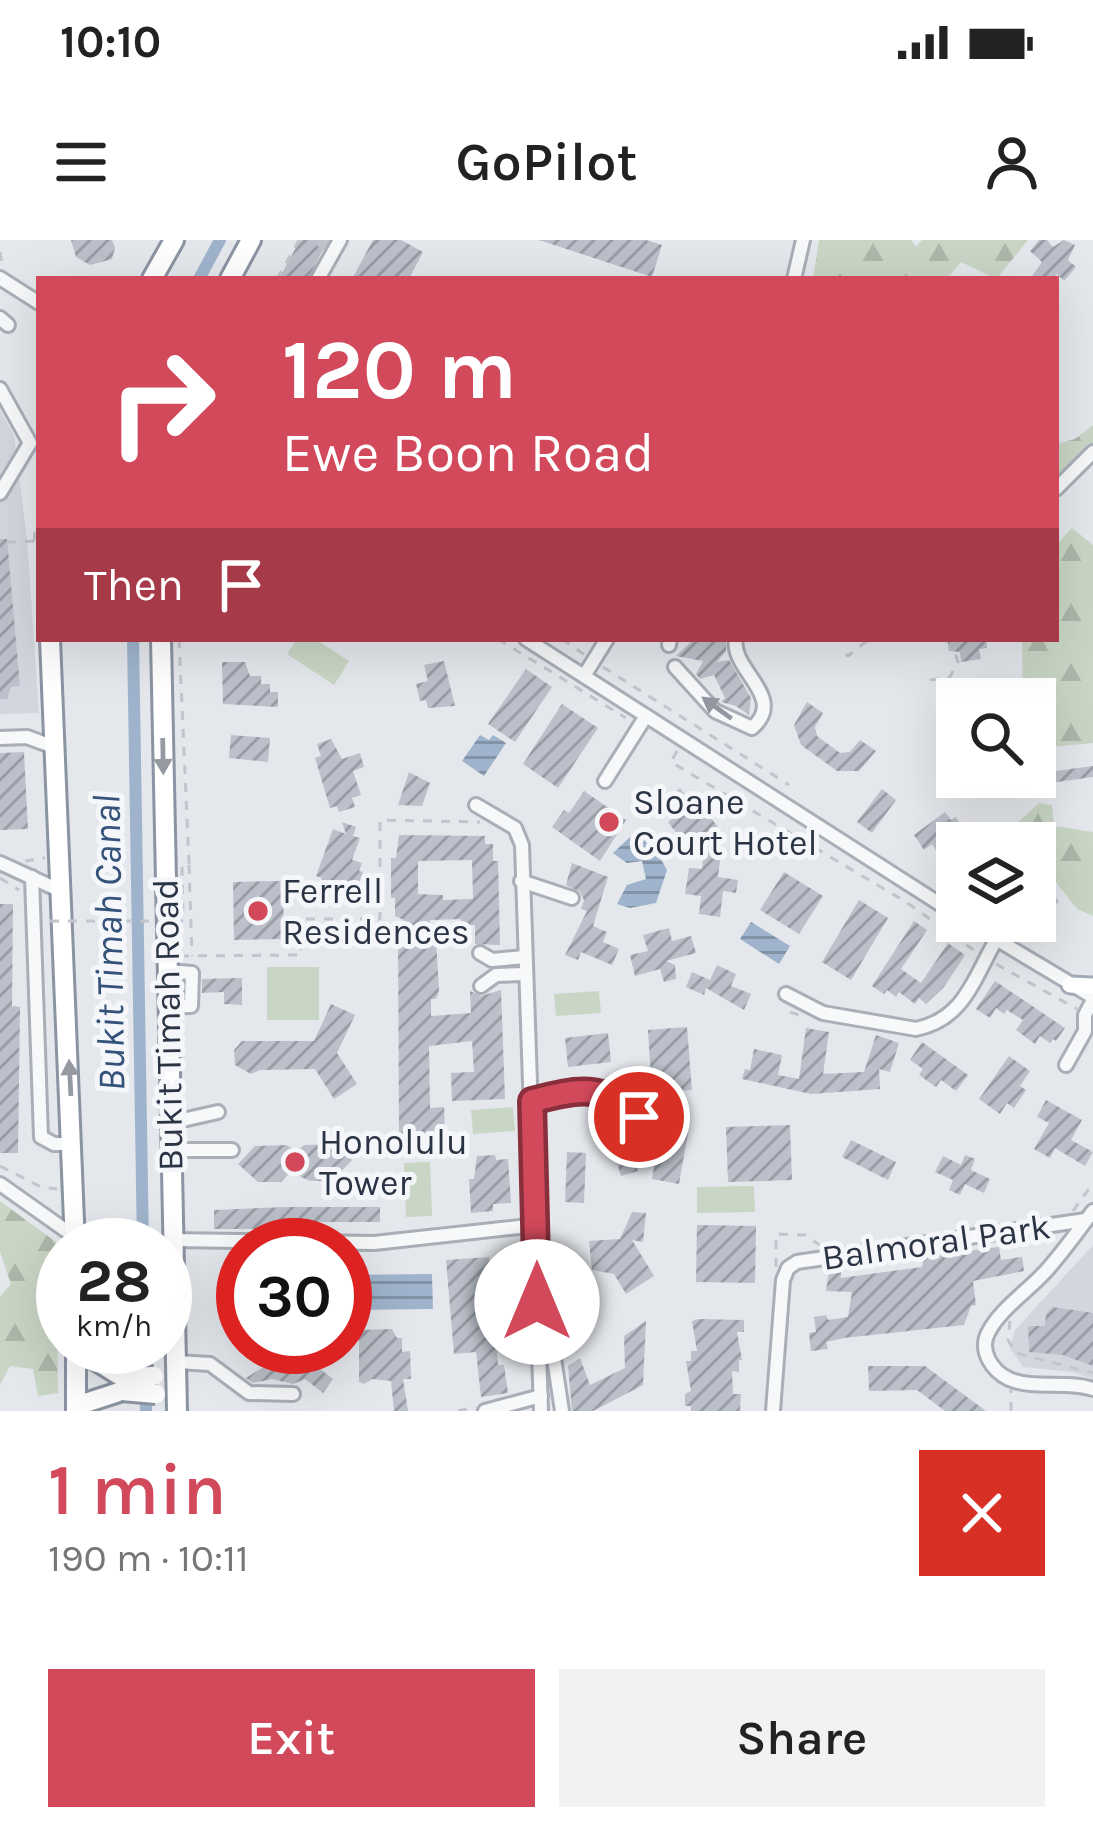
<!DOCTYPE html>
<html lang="en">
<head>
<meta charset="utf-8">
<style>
  body { margin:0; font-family:Karla,sans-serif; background:#f2f2f2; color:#222; height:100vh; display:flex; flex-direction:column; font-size:45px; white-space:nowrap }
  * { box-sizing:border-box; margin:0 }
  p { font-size:39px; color:#767676 }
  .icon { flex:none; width:66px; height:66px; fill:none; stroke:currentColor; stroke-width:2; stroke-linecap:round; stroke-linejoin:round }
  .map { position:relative; height:1171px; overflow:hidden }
  .drawer { display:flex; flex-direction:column; background:#fff; flex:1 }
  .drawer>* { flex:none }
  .hud { position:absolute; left:36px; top:36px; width:1023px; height:366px; border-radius:0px; box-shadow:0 12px 48px #0002; background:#d1495b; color:#fff; overflow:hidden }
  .controls { position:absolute; left:936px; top:438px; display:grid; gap:24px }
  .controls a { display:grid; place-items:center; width:120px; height:120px; border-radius:0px; background:#fff; box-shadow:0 12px 48px #0002; font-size:60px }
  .speed { position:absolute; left:36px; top:978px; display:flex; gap:24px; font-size:60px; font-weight:700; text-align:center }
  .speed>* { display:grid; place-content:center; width:156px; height:156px; border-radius:50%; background:#fff; box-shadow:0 12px 48px #0002; line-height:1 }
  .speed small { font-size:30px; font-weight:400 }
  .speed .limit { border:18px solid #d22; background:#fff; color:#111 }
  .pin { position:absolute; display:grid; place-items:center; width:102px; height:102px; color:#fff; margin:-51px; border:6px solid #fff; border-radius:50%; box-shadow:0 3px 12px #0007 }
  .me { position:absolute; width:132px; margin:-66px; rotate:0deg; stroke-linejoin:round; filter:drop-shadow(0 0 9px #0008) }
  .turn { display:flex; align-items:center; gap:42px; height:252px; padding:0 48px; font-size:54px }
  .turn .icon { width:156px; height:156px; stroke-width:2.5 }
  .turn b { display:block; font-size:84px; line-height:102px }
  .then { display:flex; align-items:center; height:114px; padding:0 48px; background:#0003; gap:24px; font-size:45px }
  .round { display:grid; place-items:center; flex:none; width:126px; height:126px; border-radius:0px; background:#f2f2f2 }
  .headline { display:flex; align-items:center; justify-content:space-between; height:204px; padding:0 48px }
  h1 { font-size:72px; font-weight:600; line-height:90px; color:#d1495b }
  .cta { display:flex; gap:24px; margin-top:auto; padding:24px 48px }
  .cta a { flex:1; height:138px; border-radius:0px; background:#d1495b; color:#fff; font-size:48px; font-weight:600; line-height:138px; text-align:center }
  .cta a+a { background:#f2f2f2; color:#222 }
  .status { display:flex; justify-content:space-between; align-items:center; height:84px; padding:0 60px; background:#fff; direction:ltr }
  .status svg { height:33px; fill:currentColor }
  header { display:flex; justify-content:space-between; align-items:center; height:156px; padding:0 48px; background:#fff; font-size:54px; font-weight:600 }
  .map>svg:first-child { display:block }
</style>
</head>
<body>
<div class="status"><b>10:10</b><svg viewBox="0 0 49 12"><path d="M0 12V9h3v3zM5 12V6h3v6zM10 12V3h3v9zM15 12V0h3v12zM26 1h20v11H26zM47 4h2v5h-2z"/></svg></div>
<header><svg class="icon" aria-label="menu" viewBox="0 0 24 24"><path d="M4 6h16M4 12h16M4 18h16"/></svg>GoPilot<svg class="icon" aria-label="person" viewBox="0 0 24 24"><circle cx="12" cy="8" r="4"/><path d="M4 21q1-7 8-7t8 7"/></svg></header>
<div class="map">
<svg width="1093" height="1171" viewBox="0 0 1093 1171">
  <defs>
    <pattern id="forest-firs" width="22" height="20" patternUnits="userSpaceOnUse" patternTransform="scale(3)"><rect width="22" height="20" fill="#c9d6c5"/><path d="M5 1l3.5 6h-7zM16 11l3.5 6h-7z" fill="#adb8ab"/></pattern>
    <pattern id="water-rules" width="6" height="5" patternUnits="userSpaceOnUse" patternTransform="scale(3)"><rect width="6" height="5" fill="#9fb4cc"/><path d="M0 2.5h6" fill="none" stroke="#8293a7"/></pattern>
    <pattern id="building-hatch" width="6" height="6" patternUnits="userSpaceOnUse" patternTransform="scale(3)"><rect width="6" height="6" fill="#bbc0ca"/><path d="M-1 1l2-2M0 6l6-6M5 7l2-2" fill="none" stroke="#989da6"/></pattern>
  </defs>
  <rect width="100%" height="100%" fill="#e4e7ec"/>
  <g fill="#d2d6de">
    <path d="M 0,170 L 14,196 L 27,299 L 39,473 L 0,474 Z"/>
    <path d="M 1093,1005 L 1093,1139 L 1073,1132 L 1023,1127 L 1010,1108 L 1015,1090 Z"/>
  </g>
  <g fill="url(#forest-firs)">
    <path d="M 819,0 L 911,0 L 916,7 L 922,0 L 1028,0 L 996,39 L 961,22 L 947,39 L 813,39 Z"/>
    <path d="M 1093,185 L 1093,211 L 1064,235 L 1056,256 L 1056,204 L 1075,199 Z"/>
    <path d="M 1072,288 L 1093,305 L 1093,503 L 1051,507 L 1035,497 L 1035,459 L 1023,459 L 1022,399 L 1056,399 L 1056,305 Z"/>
    <path d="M 1039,563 L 1052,565 L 1054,586 L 1093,592 L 1093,676 L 1077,669 L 1043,626 L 1035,628 L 1035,603 L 1020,603 L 1013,587 Z"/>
    <path d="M 0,961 L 56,1002 L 58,1153 L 38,1156 L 33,1129 L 10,1126 L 0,1145 L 0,1057 L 11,1044 L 0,1012 Z"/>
  </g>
  <g fill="#c9d6c5">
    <path d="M 297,399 L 315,399 L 349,421 L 334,445 L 287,414 Z"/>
    <rect x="267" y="727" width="52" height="53"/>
    <path d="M 599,751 L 601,773 L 556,776 L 554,754 Z"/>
    <path d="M 513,867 L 515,891 L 473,894 L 471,870 Z"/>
    <path d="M 430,922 L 432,976 L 406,977 L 404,923 Z"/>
    <path d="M 754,946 L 755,972 L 697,973 L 697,947 Z"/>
  </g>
  <g fill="url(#water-rules)">
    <path d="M 480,495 L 489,500 L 493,495 L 506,503 L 484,536 L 462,521 Z"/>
    <path d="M 630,597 L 651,602 L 667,630 L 656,663 L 630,668 L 617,664 L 627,645 L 646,639 L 642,621 L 627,623 L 613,613 Z"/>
    <path d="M 751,682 L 790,706 L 779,724 L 740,699 Z"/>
    <path d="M 432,1034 L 433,1069 L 345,1070 L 345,1035 Z"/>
  </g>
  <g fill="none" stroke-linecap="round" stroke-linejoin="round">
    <g stroke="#9fb4cc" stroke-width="12">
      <path d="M 199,39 L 220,0"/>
      <path d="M 133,399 L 143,1005"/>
      <path d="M 145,1107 L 146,1171"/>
    </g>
  </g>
  <g fill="url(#building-hatch)" fill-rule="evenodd">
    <path d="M 71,0 L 112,0 L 115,8 L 112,19 L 90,25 L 76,17 Z"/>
    <path d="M 300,0 L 328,0 L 308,39 L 279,39 Z"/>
    <path d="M 373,0 L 401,0 L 423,12 L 409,39 L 352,39 Z"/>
    <path d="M 539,0 L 646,0 L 662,5 L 652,37 Z"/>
    <path d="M 1039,0 L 1047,0 L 1053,7 L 1064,0 L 1075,5 L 1068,20 L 1076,27 L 1064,41 L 1057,34 L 1053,39 L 1030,39 L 1042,22 L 1030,11 Z"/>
    <path d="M 0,299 L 7,299 L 20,446 L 11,447 L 7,459 L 0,459 Z"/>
    <path d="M 694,399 L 726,399 L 726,411 L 717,422 L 729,420 L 751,458 L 749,475 L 736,466 L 721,462 L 725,458 L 714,435 L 700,439 L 696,434 L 703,421 L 676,416 Z"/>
    <path d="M 947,399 L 986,399 L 987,408 L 979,409 L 981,419 L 961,422 L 960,412 L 949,411 Z"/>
    <path d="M 444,421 L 455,466 L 428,468 L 426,460 L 420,461 L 416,444 L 428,441 L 424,425 Z"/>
    <path d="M 222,422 L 245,422 L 250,436 L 261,436 L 261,444 L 270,444 L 270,452 L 278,452 L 278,467 L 223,464 Z"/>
    <path d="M 526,429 L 552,447 L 515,502 L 488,484 Z"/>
    <path d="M 807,462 L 823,473 L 815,487 L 817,496 L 840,513 L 850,512 L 860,500 L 876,511 L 859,531 L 837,531 L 801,505 L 794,485 Z"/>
    <path d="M 562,464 L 598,488 L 558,548 L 523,524 Z"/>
    <path d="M 231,495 L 270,498 L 268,522 L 229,518 Z"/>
    <path d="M 331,499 L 342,519 L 360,513 L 364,527 L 353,531 L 361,555 L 352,558 L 355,567 L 339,572 L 337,566 L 330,568 L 315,518 L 321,516 L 317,504 Z"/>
    <path d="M 24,512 L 28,589 L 0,590 L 0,513 Z"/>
    <path d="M 1093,526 L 1093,537 L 1035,545 L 1035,528 L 1048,532 Z"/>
    <path d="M 409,532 L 430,543 L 422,566 L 398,565 Z"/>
    <path d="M 680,548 L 695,568 L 710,556 L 718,566 L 708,574 L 724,595 L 708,607 L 697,593 L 684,603 L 668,582 L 678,574 L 666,559 Z"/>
    <path d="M 882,549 L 896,560 L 872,593 L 857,582 Z"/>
    <path d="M 584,551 L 626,580 L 600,621 L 552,587 L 564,570 L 569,573 Z"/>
    <path d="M 945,572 L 951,580 L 956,577 L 964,590 L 959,594 L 962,597 L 937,612 L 932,604 L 924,610 L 914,595 Z"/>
    <path d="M 342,582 L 356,587 L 353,596 L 360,598 L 352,620 L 362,623 L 359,631 L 363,632 L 357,648 L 340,642 L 334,658 L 317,651 L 322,638 L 316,636 L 333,589 L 346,594 Z"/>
    <path d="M 399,595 L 485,596 L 485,604 L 493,604 L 493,621 L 498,621 L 500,705 L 475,704 L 475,685 L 462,685 L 461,679 L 430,680 L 430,698 L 436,698 L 439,751 L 436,759 L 431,759 L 431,776 L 471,773 L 470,751 L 481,756 L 501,750 L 505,859 L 452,861 L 451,833 L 474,832 L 472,801 L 429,806 L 430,868 L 444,867 L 445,895 L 399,896 L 398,697 L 404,696 L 404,680 L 395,676 L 395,658 L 391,658 L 391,618 L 396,618 ZM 472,620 L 473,659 L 443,660 L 443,655 L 418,654 L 418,621 Z"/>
    <path d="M 704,610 L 721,612 L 718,637 L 738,640 L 736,653 L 723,651 L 720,677 L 699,674 L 701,656 L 685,654 L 689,628 L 702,629 Z"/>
    <path d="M 572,623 L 608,637 L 593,686 L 607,692 L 603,702 L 619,709 L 612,725 L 581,712 L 578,720 L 565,715 L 587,671 L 581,669 L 584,660 L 580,652 L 566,645 Z"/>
    <path d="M 784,632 L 823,656 L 799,694 L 760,670 Z"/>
    <path d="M 1043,637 L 1059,662 L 1035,677 L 1035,642 Z"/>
    <path d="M 283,641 L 284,699 L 234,700 L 233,642 Z"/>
    <path d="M 859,660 L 888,678 L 851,740 L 822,722 Z"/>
    <path d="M 0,664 L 13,664 L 12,766 L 20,767 L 18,913 L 0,913 Z"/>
    <path d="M 914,681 L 927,690 L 901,729 L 921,743 L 948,703 L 965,715 L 944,747 L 926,764 L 919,758 L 915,764 L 899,752 L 896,757 L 887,750 L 884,754 L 872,746 Z"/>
    <path d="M 669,688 L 672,701 L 691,696 L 696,713 L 666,721 L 675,725 L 676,739 L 664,742 L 660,729 L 635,736 L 630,715 L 648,711 L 643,695 Z"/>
    <path d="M 717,725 L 736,734 L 731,746 L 751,754 L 744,770 L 706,748 L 704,755 L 686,747 L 692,732 L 710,740 Z"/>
    <path d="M 242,738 L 242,765 L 224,764 L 224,752 L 202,753 L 202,739 Z"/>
    <path d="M 995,741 L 1065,788 L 1056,801 L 1053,799 L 1050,803 L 1040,796 L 1035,804 L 1016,790 L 1023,780 L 1007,770 L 1004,774 L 996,768 L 990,778 L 976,769 Z"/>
    <path d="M 331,764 L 355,775 L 337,813 L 357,844 L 334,859 L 315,829 L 260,830 L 251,834 L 235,825 L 234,810 L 242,801 L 314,801 Z"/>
    <path d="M 687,787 L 692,850 L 652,853 L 648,790 Z"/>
    <path d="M 806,788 L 829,792 L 823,834 L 864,832 L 876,795 L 899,803 L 890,832 L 879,829 L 880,849 L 811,854 L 742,839 L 745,829 L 750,830 L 754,809 L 782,815 L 778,835 L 799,839 Z"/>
    <path d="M 608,793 L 611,822 L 568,827 L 565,798 Z"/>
    <path d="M 922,802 L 968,835 L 956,851 L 941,840 L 936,847 L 919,835 L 923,829 L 910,820 Z"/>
    <path d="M 1009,816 L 1030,831 L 1020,846 L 1026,850 L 1014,868 L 1007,863 L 1000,874 L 979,859 Z"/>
    <path d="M 1046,860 L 1082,880 L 1071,900 L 1093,912 L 1085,926 L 1055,908 L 1050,918 L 1034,909 L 1049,883 L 1037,877 Z"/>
    <path d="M 790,885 L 792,940 L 728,942 L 726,887 Z"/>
    <path d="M 625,888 L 638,931 L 621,936 L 608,893 Z"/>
    <path d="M 670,889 L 688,893 L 679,944 L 652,939 L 655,921 L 664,922 Z"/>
    <path d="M 851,900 L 896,922 L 888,940 L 842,917 Z"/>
    <path d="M 335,904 L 352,920 L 332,941 L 310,941 L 290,932 L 281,942 L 258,942 L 238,924 L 255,906 L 286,905 L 297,911 L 304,905 Z"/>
    <path d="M 567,912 L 586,913 L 584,963 L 565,962 Z"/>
    <path d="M 495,915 L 496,920 L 508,919 L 511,963 L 493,964 L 493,971 L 471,973 L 469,939 L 474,939 L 477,916 Z"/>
    <path d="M 965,915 L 975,919 L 971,930 L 990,939 L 984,953 L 965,944 L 960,955 L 949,950 L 953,940 L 935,932 L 943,916 L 961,925 Z"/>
    <path d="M 287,967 L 380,967 L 380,982 L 301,982 L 301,989 L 214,989 L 214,970 Z"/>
    <path d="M 632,972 L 646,973 L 643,1002 L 632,1000 L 654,1036 L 626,1054 L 614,1034 L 592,1030 L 589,1001 L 620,999 Z"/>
    <path d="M 697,985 L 756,986 L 755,1043 L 696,1042 Z"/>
    <path d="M 999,1007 L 1001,1020 L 1022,1017 L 1024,1031 L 973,1041 L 976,1065 L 971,1066 L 964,1085 L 844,1098 L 826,1102 L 828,1109 L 811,1111 L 809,1093 L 816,1092 L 814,1077 L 826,1075 L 828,1080 L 848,1077 L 852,1052 L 826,1051 L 829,1031 L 841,1032 L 841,1038 L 922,1027 L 925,1016 Z"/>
    <path d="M 489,1017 L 498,1125 L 504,1125 L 508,1153 L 481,1157 L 476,1112 L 454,1114 L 446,1020 Z"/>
    <path d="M 1052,1067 L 1093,1073 L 1093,1126 L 1063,1115 L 1029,1112 L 1028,1086 L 1045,1086 L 1046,1074 Z"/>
    <path d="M 699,1079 L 744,1080 L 744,1092 L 737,1092 L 742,1120 L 739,1120 L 739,1132 L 732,1131 L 733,1154 L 741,1154 L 740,1171 L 691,1171 L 691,1166 L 685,1166 L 685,1154 L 691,1151 L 686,1121 L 691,1121 L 691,1111 L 697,1111 L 692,1081 Z"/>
    <path d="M 646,1081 L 643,1145 L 593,1171 L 572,1171 L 568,1126 L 580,1118 L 590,1145 L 625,1128 L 624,1096 Z"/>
    <path d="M 392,1089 L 397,1098 L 402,1098 L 402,1112 L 410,1111 L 411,1139 L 403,1139 L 408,1171 L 394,1171 L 391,1141 L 372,1139 L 364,1144 L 359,1142 L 359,1090 Z"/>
    <path d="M 272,1122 L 286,1134 L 312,1123 L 333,1139 L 323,1153 L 305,1139 L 293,1144 L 272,1139 L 253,1143 L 246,1138 Z"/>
    <path d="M 868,1126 L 925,1126 L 986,1171 L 945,1171 L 917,1150 L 869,1151 Z"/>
  </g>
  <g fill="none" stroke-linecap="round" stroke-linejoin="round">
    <path stroke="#bfc3cb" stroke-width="12" stroke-dasharray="12 6" stroke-linecap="butt" d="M 319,0 L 335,10"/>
    <defs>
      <g id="minor">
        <path d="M 0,38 L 39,63"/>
        <path d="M 318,39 L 340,0"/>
        <path d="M 794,39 L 803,0"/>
        <path d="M 0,78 L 8,85"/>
        <path d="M 0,149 L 30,203"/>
        <path d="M 1056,249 L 1093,212"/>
        <path d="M 0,253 L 30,203"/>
        <path d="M 526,399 L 957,675"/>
        <path d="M 669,405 L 670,399"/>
        <path d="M 675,427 L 715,471 L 752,488 C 788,457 730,430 736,399"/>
        <path d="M 584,436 L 607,399"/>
        <path d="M 0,498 L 27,497 L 54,507"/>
        <path d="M 605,541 L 646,476"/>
        <path d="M 476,565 L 515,588 L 522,605 L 541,1171"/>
        <path d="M 0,623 L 61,651"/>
        <path d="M 32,637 L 41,897 L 54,904 L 72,904"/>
        <path d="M 521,641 L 572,658"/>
        <path d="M 966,681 L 1093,757"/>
        <path d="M 480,713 L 492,720 L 525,717"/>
        <path d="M 167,731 L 192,733 L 191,766 L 167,767"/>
        <path d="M 481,746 L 496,735 L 526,734"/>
        <path d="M 786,754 L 823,773 L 916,789 C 964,779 973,740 996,700"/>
        <path d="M 1066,825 L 1085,791 L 1085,775 L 1093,760"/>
        <path d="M 533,861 C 578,849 603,842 639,877"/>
        <path d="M 169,883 L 218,872"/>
        <path d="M 169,910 L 232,910"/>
        <path d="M 0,944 L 75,997"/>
        <path d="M 1093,971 C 1078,991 1063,1012 1046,1031 C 1029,1050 1000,1069 988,1093 C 979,1111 992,1131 1009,1139 C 1035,1150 1066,1140 1093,1149"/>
        <path d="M 171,1000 L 374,1003 L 537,985"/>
        <path d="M 538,1113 L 554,1118 L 562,1171"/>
        <path d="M 177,1122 L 210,1124 L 249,1153 L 293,1154"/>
        <path d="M 485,1171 L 541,1156"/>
        <path d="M 773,1171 L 783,1040 L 788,1028 L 797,1022 L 1086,980"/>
      </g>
      <path id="major" d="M 1070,745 L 1093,746"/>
      <g id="highway">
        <path d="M 152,39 L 174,0"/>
        <path d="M 230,39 L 251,0"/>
        <path d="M 50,399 L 75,1005"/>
        <path d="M 161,399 L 177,1171"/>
        <path d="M 76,1107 L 76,1171"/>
        <path d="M 76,1108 L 122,1137"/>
        <path d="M 76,1166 L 122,1151"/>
      </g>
    </defs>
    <use href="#minor" stroke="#a9aeb7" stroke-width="18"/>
    <use href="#major" stroke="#a3abb8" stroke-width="21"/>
    <use href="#highway" stroke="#8b94a3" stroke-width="24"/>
    <g stroke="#c2c5cb" stroke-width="3" stroke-dasharray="9 9" stroke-linecap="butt">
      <path d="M 0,12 L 2,26"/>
      <path d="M 277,39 L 299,0"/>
      <path d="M 39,299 L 39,307"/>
      <path d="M 34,301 L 35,291 L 39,292"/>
      <path d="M 179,399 L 189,623 L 182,624 L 183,681"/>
      <path d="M 498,399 L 626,478"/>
      <path d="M 562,399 L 585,415"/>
      <path d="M 846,414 L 848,416 L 869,399"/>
      <path d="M 603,427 L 789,545"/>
      <path d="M 930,440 L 950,437 L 958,422 L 955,413"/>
      <path d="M 677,511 L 671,522 L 906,662 L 978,713"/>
      <path d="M 25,621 L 45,618"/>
      <path d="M 189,625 L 192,716"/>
      <path d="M 0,638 L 19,650"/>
      <path d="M 180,716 L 301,715 L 301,679 L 380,679 L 380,580 L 480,582"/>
      <path d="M 996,724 L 1077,769"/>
      <path d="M 790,772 L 802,776"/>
      <path d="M 0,926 L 41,947 L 57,949"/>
      <path d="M 1073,971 L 1093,943"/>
      <path d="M 776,1027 L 776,994 L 805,995 L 824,1008"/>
      <path d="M 1010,1081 L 1008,1100 L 1016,1113 L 1093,1133"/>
      <path d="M 458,1171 L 476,1167"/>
      <path d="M 1011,1171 L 1011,1149"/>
    </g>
    <use href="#minor" stroke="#f7f8fa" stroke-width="12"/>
    <use href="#major" stroke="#fff" stroke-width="15"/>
    <use href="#highway" stroke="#fff" stroke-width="18"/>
    <defs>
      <g id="highway-bridge">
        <path d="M 122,1137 L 154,1136"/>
        <path d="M 122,1151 L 156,1154"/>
      </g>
    </defs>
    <use href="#highway-bridge" stroke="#8b94a3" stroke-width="24" stroke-linecap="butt"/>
    <g stroke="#c2c5cb" stroke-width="3" stroke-dasharray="9 9" stroke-linecap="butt">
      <path d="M 7,302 L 39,301"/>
      <path d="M 50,681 L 183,681"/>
    </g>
    <use href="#highway-bridge" stroke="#fff" stroke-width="18"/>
  </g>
  <defs><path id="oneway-solid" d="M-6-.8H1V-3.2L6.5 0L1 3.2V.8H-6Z" transform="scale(3)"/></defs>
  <use fill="#9196a0" href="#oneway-solid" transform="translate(717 468) rotate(-144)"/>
  <g fill="#959aa2">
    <use href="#oneway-solid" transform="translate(163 516) rotate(89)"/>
    <use href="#oneway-solid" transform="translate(70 838) rotate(-93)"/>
  </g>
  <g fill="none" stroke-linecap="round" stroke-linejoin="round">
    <defs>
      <path id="route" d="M 537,1062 L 532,861 C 578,849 603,843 639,877"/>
    </defs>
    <use href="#route" stroke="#882f3b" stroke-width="30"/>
    <use href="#route" stroke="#d1495b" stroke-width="21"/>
  </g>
  <g fill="#d1495b" stroke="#f4f6f9" stroke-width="4.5">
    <circle cx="609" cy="582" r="12"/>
    <circle cx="258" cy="671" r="12"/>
    <circle cx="295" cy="922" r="12"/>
  </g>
  <g text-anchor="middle" stroke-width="10" stroke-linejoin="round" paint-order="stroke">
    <g font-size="36" fill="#2b3445" stroke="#f4f6f9" text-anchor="start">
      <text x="633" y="574">Sloane<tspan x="633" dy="41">Court Hotel</tspan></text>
      <text x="282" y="663">Ferrell<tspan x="282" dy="41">Residences</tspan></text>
      <text x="319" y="914">Honolulu<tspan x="319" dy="41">Tower</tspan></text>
    </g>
    <g font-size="36" fill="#2b3445" stroke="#f4f6f9">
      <text transform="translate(167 785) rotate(-91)" y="13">Bukit Timah Road</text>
      <text transform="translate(936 1001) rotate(-8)" y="13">Balmoral Park</text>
    </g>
    <g font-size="39" font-style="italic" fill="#34527a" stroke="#f4f6f9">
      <text transform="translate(108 703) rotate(-91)" y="14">Bukit Timah Canal</text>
    </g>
  </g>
</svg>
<div class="controls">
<a><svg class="icon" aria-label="search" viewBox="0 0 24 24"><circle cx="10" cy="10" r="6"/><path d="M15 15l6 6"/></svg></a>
<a><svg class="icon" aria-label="layers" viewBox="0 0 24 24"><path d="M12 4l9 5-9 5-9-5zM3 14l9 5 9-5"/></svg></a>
</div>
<div class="speed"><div>28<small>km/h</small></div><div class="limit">30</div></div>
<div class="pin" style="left:639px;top:877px;background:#d93025"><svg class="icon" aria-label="arrive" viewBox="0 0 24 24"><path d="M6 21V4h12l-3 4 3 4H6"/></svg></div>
<svg class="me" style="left:537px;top:1062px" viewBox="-20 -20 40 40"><circle r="19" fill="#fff"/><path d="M0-13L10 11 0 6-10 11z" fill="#d1495b"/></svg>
<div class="hud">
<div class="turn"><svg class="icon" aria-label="right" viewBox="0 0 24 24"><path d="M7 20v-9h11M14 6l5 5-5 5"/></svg><div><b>120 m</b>Ewe Boon Road</div></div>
<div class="then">Then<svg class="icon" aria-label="arrive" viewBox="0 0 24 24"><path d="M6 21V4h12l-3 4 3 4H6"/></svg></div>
</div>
</div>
<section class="drawer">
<div class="headline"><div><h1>1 min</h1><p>190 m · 10:11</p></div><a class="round" style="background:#d93025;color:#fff"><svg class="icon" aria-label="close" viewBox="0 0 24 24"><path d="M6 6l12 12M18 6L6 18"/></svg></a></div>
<div class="cta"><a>Exit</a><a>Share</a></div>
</section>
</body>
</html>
